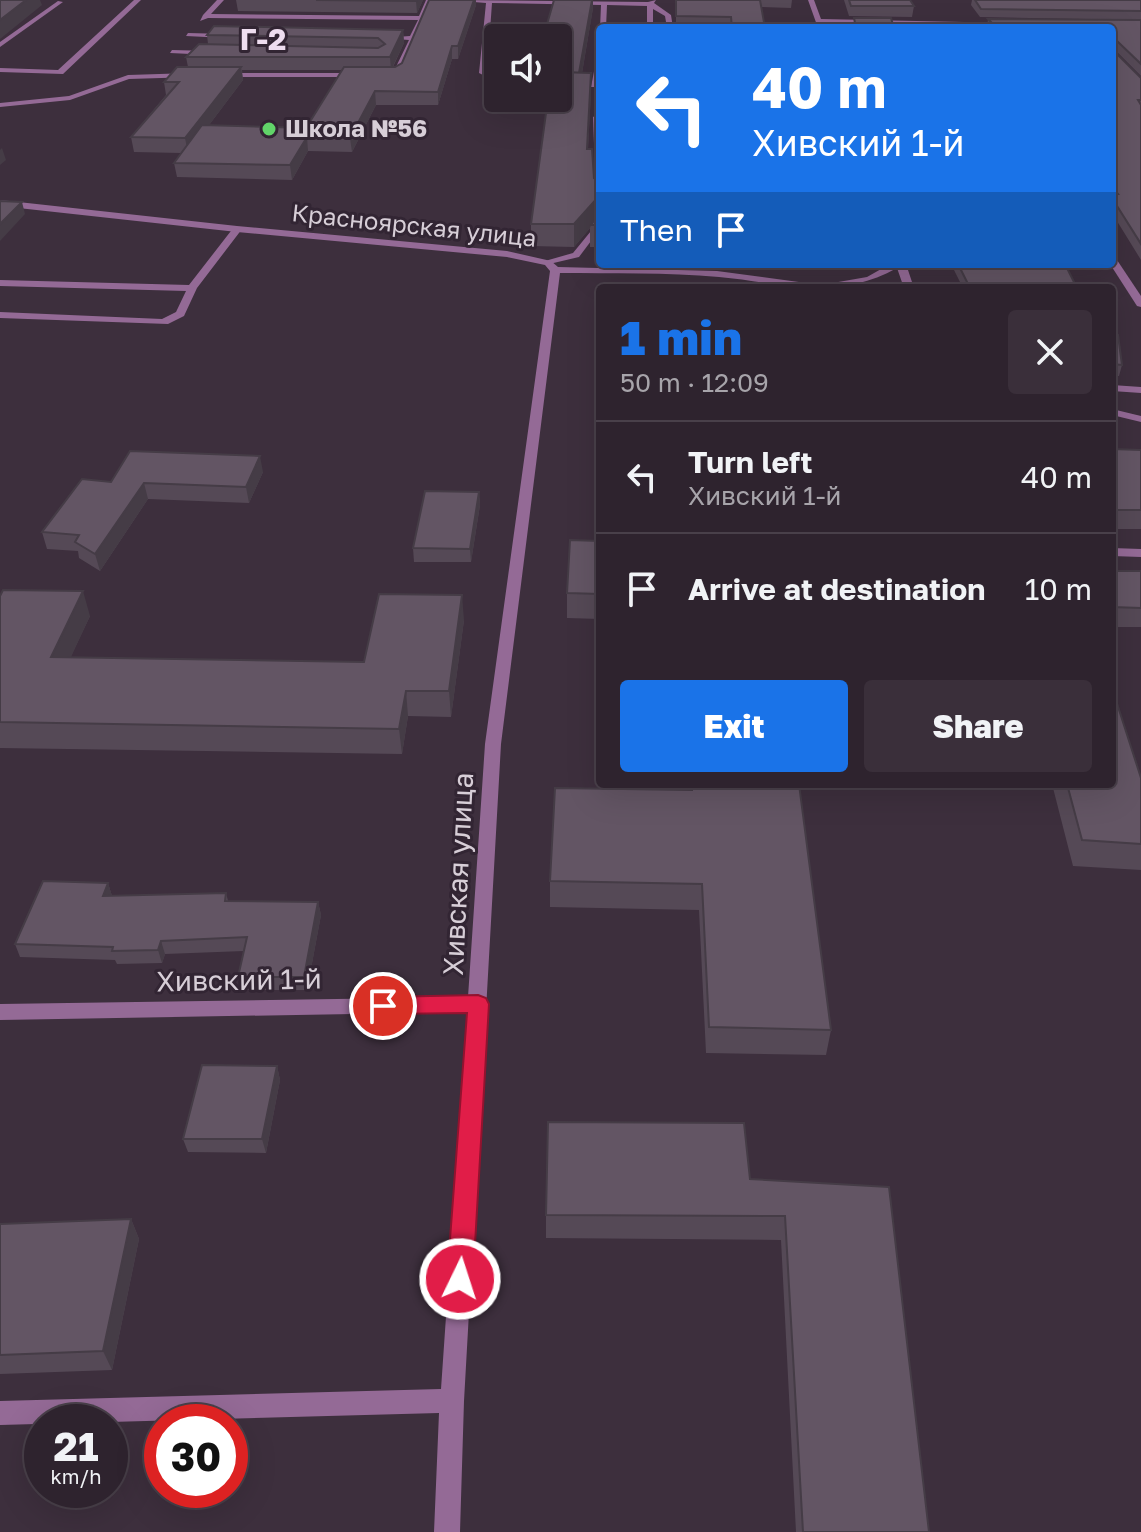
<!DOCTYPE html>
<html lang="en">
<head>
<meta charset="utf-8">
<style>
  body { margin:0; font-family:"Golos Text",sans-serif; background:#3a2f3a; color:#f1f3f6; height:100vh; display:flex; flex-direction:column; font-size:30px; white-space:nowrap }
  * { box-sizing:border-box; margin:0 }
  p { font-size:26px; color:#a7a4aa }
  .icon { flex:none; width:44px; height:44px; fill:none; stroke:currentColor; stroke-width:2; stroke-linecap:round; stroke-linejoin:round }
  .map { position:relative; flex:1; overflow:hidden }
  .side { position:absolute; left:596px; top:284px; width:520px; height:504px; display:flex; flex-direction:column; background:#2e232e; border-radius:8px; box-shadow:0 8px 32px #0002,0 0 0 2px #49404a }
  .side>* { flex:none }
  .hud { position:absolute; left:596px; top:24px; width:520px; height:244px; border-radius:8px; box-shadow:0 8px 32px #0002,0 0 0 2px #49404a; background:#1a73e8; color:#fff; overflow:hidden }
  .fabs { position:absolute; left:484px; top:24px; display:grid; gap:16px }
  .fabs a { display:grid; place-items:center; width:88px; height:88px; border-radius:8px; background:#2e232e; box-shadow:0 8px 32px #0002,0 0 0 2px #49404a; font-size:40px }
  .speed { position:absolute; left:24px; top:1404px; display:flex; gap:16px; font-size:40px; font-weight:700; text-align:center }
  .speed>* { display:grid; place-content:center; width:104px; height:104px; border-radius:50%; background:#2e232e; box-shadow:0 8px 32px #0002,0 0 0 2px #49404a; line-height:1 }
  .speed small { font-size:20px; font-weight:400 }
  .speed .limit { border:12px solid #d22; background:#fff; color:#111 }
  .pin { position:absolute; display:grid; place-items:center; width:68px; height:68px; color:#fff; margin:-34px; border:4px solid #fff; border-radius:50%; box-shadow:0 2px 8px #0007 }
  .me { position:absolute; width:88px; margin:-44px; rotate:4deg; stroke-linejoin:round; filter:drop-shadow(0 0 6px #0008) }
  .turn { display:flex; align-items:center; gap:28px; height:168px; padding:0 24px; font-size:36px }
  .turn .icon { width:104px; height:104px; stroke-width:2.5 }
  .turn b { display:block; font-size:56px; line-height:68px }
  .then { display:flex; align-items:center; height:76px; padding:0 24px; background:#0003; gap:16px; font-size:30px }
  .round { display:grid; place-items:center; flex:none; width:84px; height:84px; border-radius:8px; background:#3a2f3a }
  .summary { display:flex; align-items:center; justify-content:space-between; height:136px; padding:0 24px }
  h1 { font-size:48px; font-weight:800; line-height:60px; color:#1a73e8 }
  .button { display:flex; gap:16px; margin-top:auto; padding:16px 24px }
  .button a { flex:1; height:92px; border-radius:8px; background:#1a73e8; color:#fff; font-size:32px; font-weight:800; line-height:92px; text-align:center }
  .button a+a { background:#3a2f3a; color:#f1f3f6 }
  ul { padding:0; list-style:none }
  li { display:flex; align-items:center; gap:24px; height:112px; padding:0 24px; border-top:2px solid #49404a }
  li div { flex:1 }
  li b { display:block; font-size:30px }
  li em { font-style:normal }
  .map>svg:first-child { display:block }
</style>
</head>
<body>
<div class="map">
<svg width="1141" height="1532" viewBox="0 0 1141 1532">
  <rect width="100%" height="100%" fill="#3d2f3d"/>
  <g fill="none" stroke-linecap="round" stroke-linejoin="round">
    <g fill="#946a96" fill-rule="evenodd">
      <path d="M 134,0 L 141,0 L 63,74 L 0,72 L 0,68 L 58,70 Z"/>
      <path d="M 217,0 L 224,0 L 211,14 L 419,16 L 426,0 L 432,0 L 400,75 L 396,77 L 386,75 L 393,73 L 409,40 L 382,38 L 410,36 L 418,20 L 208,18 L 200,21 L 203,15 Z"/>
      <path d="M 449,0 L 648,2 L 656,0 L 654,3 L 671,15 L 673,28 L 667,28 L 665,16 L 653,9 L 653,28 L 647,28 L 647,6 L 607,5 L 606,28 L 600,29 L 601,5 L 492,3 L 487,73 L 483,75 L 479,73 L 486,3 Z"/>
      <path d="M 58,1 L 63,2 L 0,47 L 0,42 Z"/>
      <path d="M 188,33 L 226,34 L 229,36 L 226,38 L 186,36 Z"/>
      <path d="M 172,50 L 211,51 L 215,53 L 211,55 L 170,53 Z"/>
      <path d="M 600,59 L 600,87 L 591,87 L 596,61 Z"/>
      <path d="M 191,73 L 194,77 L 129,79 L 70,100 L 0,107 L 0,103 L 69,96 L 128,75 Z"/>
      <path d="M 222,73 L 359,73 L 363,75 L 359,77 L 219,77 Z"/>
      <path d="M 597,115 L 600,115 L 600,200 L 596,197 L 593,117 Z"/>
      <path d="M 600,220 L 600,229 L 579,257 L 545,265 L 545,261 L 573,253 Z"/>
      <path d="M 234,227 L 242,229 L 197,288 L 184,316 L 168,324 L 0,318 L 0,312 L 162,319 L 176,312 L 186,291 L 0,286 L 0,280 L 189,285 Z"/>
      <path d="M 1112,409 L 1141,416 L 1141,422 L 1112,415 Z"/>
      <path d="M 1112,548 L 1141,549 L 1141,557 L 1112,556 Z"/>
    </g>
    <g fill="#946a96" fill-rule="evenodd">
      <path d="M 808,0 L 814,0 L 821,19 L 1012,23 L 1009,25 L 823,23 L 824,28 L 818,28 Z"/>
      <path d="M 0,200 L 237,226 L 507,251 L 551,261 L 558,267 L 717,271 L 821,285 L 867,277 L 890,264 L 906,264 L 914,288 L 904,288 L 897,268 C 836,302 784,283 719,277 C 666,272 612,274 560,273 L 501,744 L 464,1401 L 460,1532 L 434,1532 L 439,1413 L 0,1425 L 0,1401 L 441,1389 L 467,1012 L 0,1020 L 0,1004 L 468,997 L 485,744 L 550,271 L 545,265 L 507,257 L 237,232 L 0,206 Z"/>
      <path d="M 1112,256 L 1115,257 L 1141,296 L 1141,307 L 1137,306 L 1110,264 Z"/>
      <path d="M 1112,385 L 1141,387 L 1141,393 L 1112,391 Z"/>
    </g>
  </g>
  <g fill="#554956" fill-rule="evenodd">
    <path d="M 236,0 L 423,0 L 417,13 L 238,11 Z"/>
    <path d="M 554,0 L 593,0 L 593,8 L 582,73 L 591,92 L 588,149 L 594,178 L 600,181 L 600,247 L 590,247 L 590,228 L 574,247 L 531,246 L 531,224 L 558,98 Z"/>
    <path d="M 676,0 L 792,0 L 791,8 L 761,7 L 765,28 L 676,27 Z"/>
    <path d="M 844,0 L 910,0 L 914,6 L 912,17 L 849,16 Z"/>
    <path d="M 972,0 L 1141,0 L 1141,20 L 980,17 L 971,5 Z"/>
    <path d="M 476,5 L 458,59 L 452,59 L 438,105 L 376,105 L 352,152 L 308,151 L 292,180 L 177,177 L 174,163 L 181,153 L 134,152 L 131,137 L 166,95 L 164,82 L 188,67 L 186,57 L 208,44 L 207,35 L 403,30 L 404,43 L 393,67 L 395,67 L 402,63 ZM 242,70 L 342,70 L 306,128 L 209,125 L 243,80 Z"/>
    <path d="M 988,19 L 1141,20 L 1141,76 L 1114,49 L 1112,49 L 1141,78 L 1141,260 L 1112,213 L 1112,28 L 987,28 Z"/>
    <path d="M 951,264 L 1065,264 L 1077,288 L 963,288 Z"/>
    <path d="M 1112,335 L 1122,365 L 1119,376 L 1112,376 Z"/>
    <path d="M 1112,449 L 1141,450 L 1141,529 L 1112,529 Z"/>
    <path d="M 263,472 L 249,503 L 148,499 L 100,571 L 79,558 L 78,551 L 47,549 L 42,532 L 111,482 Z"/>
    <path d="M 479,492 L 480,505 L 471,562 L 414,562 L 413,548 Z"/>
    <path d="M 600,541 L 600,619 L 567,618 L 567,593 Z"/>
    <rect x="1112" y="571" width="29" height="56"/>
    <path d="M 0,596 L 90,616 L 70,658 L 364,662 L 464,620 L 451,717 L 408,716 L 402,754 L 0,748 Z"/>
    <path d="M 1141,778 L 1141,870 L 1073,866 L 1052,784 L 1112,784 Z"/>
    <path d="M 689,784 L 799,784 L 831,1030 L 826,1055 L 706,1053 L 699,910 L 550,907 L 550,881 L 689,790 Z"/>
    <path d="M 108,883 L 112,896 L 226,893 L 228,901 L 318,902 L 321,915 L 307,990 L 241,990 L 238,977 L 244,951 L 165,954 L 162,963 L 117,964 L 115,960 L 20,957 L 15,944 Z"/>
    <path d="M 277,1066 L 280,1080 L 266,1153 L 188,1152 L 183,1139 Z"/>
    <path d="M 750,1179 L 889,1187 L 929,1532 L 796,1532 L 781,1240 L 546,1238 L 546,1215 Z"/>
    <path d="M 131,1219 L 139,1239 L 112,1370 L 0,1374 L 0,1224 Z"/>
  </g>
  <g fill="#453c46">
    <path d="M 26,0 L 40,0 L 42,5 L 0,39 L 0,20 Z"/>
    <path d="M 417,0 L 423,0 L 417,13 L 416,1 Z"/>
    <path d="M 474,0 L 476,0 L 476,5 L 458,59 L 458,46 Z"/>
    <path d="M 592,0 L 593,0 L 593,8 L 579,91 L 579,73 Z"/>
    <path d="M 403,30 L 404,43 L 391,70 L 390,57 Z"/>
    <path d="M 452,46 L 452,59 L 438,105 L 438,92 Z"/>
    <path d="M 241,67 L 243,80 L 188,153 L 185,138 Z"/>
    <path d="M 591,73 L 591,92 L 586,170 L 587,149 Z"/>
    <path d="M 375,91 L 376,105 L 352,152 L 350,138 Z"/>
    <path d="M 307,137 L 308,151 L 292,180 L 290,165 Z"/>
    <path d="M 2,148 L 6,160 L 0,165 L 0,150 Z"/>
    <path d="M 600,195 L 600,217 L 591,225 L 590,228 L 574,247 L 574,224 Z"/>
    <path d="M 22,202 L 25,214 L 0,241 L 0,224 Z"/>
    <path d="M 260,456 L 263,472 L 249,503 L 246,487 Z"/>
    <path d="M 144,483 L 148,499 L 100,571 L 95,554 Z"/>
    <path d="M 479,492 L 480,505 L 471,562 L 470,549 Z"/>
    <path d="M 83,591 L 90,616 L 59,683 L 51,657 Z"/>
    <path d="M 462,595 L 464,620 L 451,717 L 449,691 Z"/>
    <path d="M 406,691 L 408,716 L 402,754 L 399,729 Z"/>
    <path d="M 108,883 L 112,896 L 103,896 Z"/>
    <path d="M 318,902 L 321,915 L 307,990 L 304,977 Z"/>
    <path d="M 161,941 L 165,954 L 162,963 L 158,950 Z"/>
    <path d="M 277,1066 L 280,1080 L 266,1153 L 262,1139 Z"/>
    <path d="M 131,1219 L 139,1239 L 112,1370 L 103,1351 Z"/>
  </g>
  <g fill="#635564" stroke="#453c46" stroke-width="2">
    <path d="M 0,0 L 26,0 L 0,20 Z"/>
    <path d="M 316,0 L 417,0 L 416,1 Z"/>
    <path d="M 429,0 L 474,0 L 458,46 L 452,46 L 438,92 L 375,91 L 350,138 L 307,137 L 290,165 L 174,163 L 202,125 L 306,128 L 344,67 L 395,67 L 402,63 Z"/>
    <path d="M 554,0 L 592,0 L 579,73 L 558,72 L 558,38 L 543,38 Z"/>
    <path d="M 676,0 L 760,0 L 765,28 L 732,28 L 731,17 L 676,16 Z"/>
    <path d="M 849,0 L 910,0 L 914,6 L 851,6 Z"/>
    <path d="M 975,0 L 1141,0 L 1141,11 L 981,9 Z"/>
    <path d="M 854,18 L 891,18 L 894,28 L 856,28 Z"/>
    <path d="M 988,19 L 1141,20 L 1141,64 L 1116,40 L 1112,40 L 1112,28 L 997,28 Z"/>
    <path d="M 214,26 L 403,30 L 390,57 L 186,57 L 199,44 L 378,48 L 385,44 L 378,38 L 207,35 Z"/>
    <path d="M 1112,49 L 1141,78 L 1141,100 L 1138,100 L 1141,105 L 1141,244 L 1112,198 L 1112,194 L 1118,194 L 1112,186 Z"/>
    <path d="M 177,67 L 241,67 L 185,138 L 131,137 L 179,82 L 164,82 Z"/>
    <path d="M 558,72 L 591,73 L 587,149 L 592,149 L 594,178 L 600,181 L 600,195 L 574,224 L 531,224 L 548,98 L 558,98 Z"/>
    <path d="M 0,201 L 22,202 L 0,224 Z"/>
    <path d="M 600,212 L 600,225 L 591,225 Z"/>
    <path d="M 958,264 L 1065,264 L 1077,288 L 970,288 Z"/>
    <path d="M 1112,335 L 1118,335 L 1122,365 L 1112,364 Z"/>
    <path d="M 1112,449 L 1141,450 L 1141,510 L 1112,510 Z"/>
    <path d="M 130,451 L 260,456 L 246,487 L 144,483 L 95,554 L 75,542 L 79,535 L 42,532 L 82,479 L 111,482 Z"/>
    <path d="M 425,491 L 479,492 L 470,549 L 413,548 Z"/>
    <path d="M 570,540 L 600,541 L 600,594 L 567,593 Z"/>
    <path d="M 1112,571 L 1141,571 L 1141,608 L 1112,607 Z"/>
    <path d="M 3,590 L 83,591 L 51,657 L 364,662 L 379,594 L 462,595 L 449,691 L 406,691 L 399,729 L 0,722 L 0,596 Z"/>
    <path d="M 1112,688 L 1141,778 L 1141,844 L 1082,840 L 1067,784 L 1112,784 Z"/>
    <path d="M 692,784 L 799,784 L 831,1030 L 709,1027 L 702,884 L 550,881 L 555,788 L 692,790 Z"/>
    <path d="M 43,881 L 108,883 L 103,896 L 226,893 L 225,901 L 318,902 L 304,977 L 238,977 L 247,937 L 161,941 L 158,950 L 112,951 L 113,947 L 15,944 Z"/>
    <path d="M 202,1065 L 277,1066 L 262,1139 L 183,1139 Z"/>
    <path d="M 548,1122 L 744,1123 L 750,1179 L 889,1187 L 929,1532 L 803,1532 L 785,1216 L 546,1215 Z"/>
    <path d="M 131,1219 L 103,1351 L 0,1355 L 0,1224 Z"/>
  </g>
  <path fill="#e11d48" stroke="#92132f" stroke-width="2" d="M 478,995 L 486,998 L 489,1004 L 473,1279 L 469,1287 L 460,1291 L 451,1287 L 447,1279 L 467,1013 L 383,1014 L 375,1012 L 372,1006 L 375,1000 L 383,997 Z"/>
  <circle fill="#61d469" stroke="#322533" stroke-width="3" cx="269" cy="129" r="8"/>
  <g text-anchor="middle" stroke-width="6" stroke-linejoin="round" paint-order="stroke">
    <g font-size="24" font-weight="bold" fill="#d7ced7" stroke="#322533" text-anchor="start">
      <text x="285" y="137">Школа №56</text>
    </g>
    <g font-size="24" fill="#d7ced7" stroke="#322533">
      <text transform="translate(414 226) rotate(6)" y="8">Красноярская улица</text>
    </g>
    <g font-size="28" fill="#d7ced7" stroke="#322533">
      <text transform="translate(458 874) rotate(-87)" y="10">Хивская улица</text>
      <text transform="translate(239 980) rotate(-1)" y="10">Хивский 1-й</text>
    </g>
    <g font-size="30" font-weight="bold" fill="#eeddef" stroke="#322533">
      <text x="263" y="50">Г-2</text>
    </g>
  </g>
</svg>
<div class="fabs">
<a><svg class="icon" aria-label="sound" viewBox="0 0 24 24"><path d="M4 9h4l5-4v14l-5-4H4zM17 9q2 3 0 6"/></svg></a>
</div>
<div class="speed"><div>21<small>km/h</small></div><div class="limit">30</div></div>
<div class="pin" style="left:383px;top:1006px;background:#d93025"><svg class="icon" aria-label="arrive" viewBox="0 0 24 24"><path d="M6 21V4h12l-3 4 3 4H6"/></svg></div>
<svg class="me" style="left:460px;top:1279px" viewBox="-20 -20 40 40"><circle r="17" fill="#e11d48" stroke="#fff" stroke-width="3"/><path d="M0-11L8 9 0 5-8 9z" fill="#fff"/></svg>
<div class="hud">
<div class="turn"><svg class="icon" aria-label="left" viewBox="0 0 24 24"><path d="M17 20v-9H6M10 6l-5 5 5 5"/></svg><div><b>40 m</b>Хивский 1-й</div></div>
<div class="then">Then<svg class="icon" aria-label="arrive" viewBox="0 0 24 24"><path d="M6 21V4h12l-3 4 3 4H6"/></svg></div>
</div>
<section class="side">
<div class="summary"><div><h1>1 min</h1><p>50 m · 12:09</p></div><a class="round"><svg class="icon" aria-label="close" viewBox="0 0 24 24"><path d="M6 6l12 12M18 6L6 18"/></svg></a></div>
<ul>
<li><svg class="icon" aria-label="left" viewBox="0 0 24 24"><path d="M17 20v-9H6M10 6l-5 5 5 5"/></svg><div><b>Turn left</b><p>Хивский 1-й</p></div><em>40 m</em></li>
<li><svg class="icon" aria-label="arrive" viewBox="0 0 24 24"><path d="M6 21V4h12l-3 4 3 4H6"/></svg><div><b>Arrive at destination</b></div><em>10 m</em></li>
</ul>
<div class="button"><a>Exit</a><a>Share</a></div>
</section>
</div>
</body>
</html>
